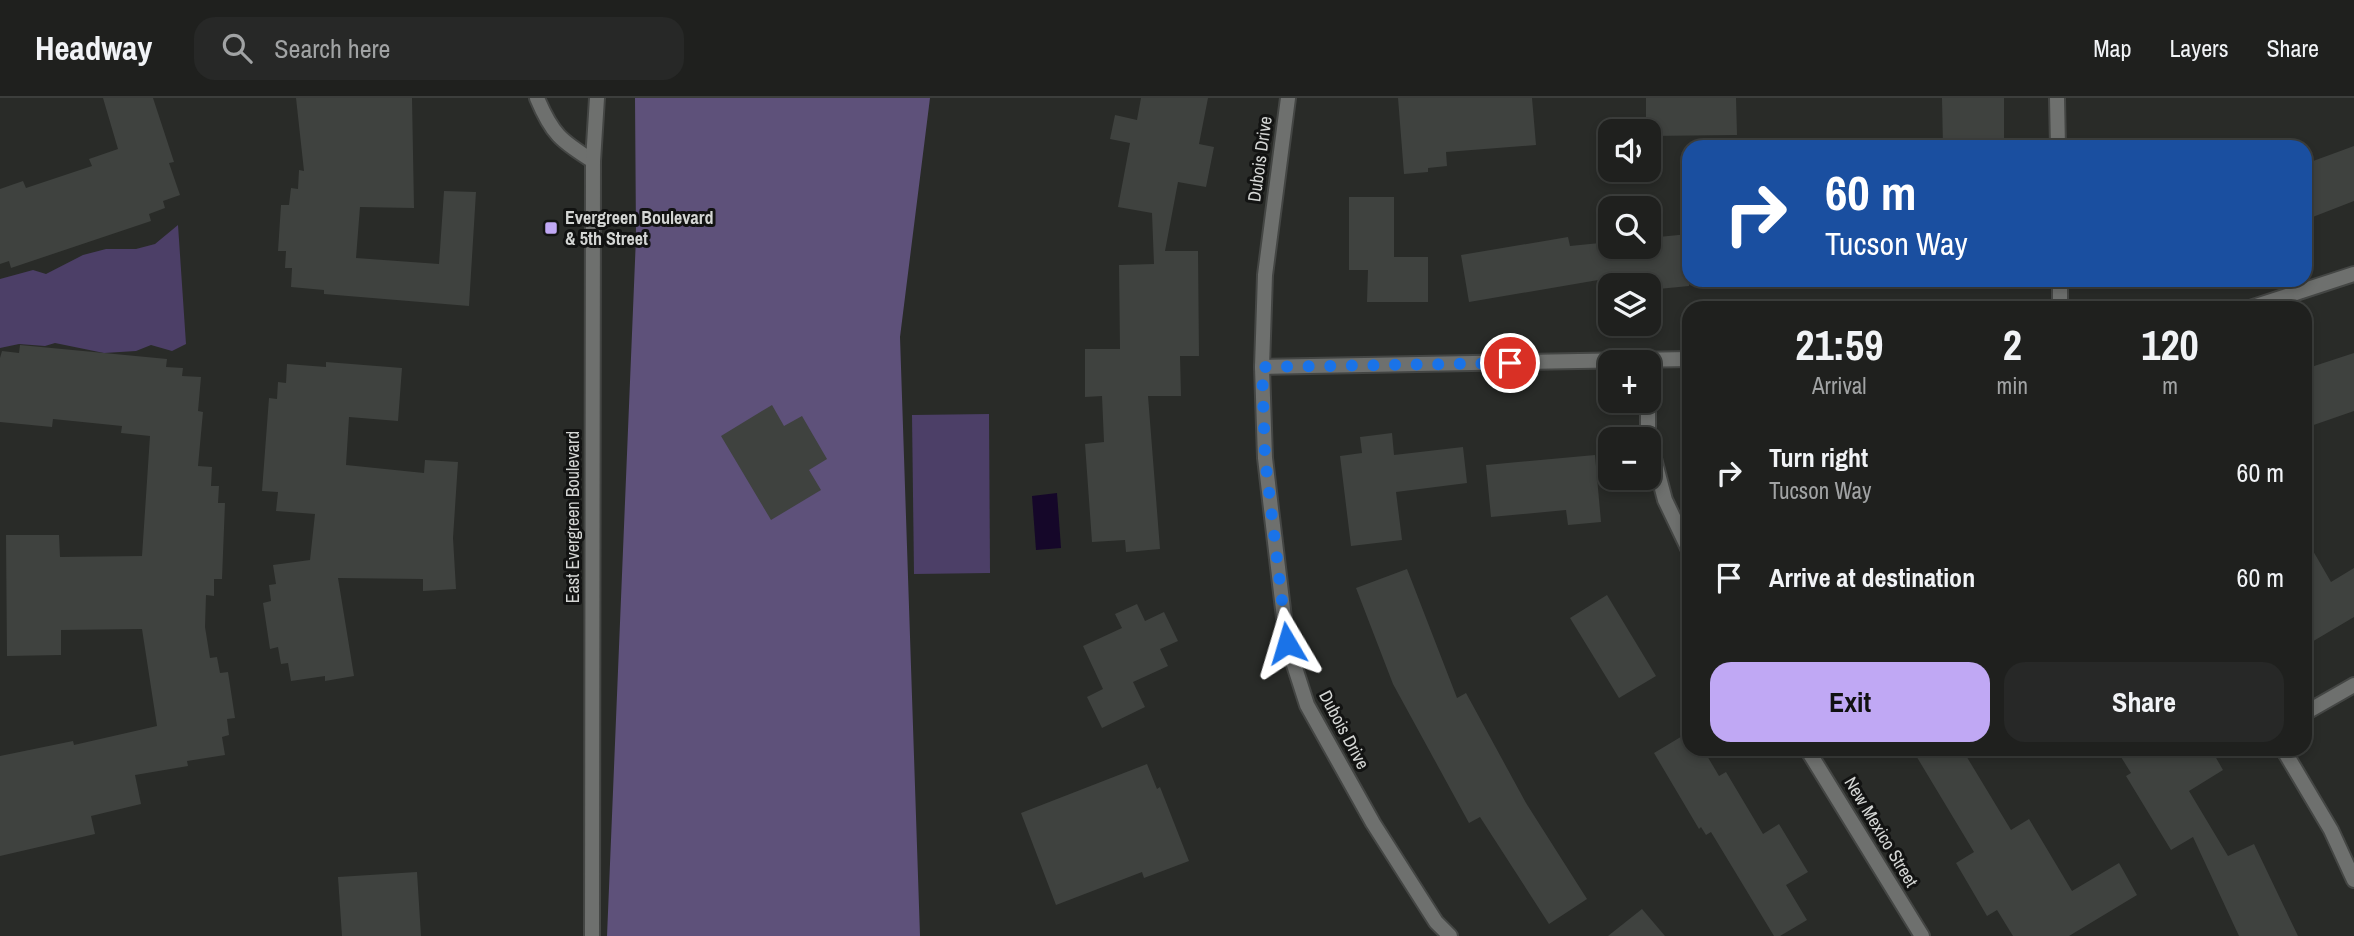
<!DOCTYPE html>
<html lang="en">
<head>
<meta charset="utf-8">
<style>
  body { margin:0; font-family:"Archivo Narrow",sans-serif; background:#272827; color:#f1f3f6; height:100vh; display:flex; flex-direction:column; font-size:26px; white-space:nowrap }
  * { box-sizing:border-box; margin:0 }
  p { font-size:23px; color:#a1a3a4 }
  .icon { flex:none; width:38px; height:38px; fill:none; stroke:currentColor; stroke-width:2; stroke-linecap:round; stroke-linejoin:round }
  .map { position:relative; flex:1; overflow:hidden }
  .panel { position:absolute; left:1682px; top:203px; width:630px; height:455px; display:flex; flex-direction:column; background:#1f201e; border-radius:21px; box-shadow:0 4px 10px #0003,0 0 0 2px #3c3e3c }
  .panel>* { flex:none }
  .top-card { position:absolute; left:1682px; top:42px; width:630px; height:147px; border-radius:21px; box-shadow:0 4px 10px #0003,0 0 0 2px #3c3e3c; background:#1a4fa0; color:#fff; overflow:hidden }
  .buttons { position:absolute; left:1598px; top:21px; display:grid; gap:14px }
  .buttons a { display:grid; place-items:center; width:63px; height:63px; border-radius:14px; background:#1f201e; box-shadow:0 4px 10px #0003,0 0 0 2px #3c3e3c; font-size:35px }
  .pin { position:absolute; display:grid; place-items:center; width:60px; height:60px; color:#fff; margin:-30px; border:4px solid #fff; border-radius:50%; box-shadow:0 2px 7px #0007 }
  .me { position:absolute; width:77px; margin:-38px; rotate:353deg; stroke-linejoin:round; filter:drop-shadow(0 0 5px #0008) }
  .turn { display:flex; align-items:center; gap:24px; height:147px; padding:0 28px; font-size:32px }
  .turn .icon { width:91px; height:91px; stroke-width:2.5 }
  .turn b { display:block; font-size:49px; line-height:60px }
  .eta { display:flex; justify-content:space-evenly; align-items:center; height:119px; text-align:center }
  .eta b { font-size:42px; font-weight:700; line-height:49px }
  .action { display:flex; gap:14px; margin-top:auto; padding:14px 28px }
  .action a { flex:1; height:80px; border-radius:21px; background:#c0a8f4; color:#111; font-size:28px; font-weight:700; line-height:80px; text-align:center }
  .action a+a { background:#272827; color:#f1f3f6 }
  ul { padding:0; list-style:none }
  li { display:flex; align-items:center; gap:21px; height:105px; padding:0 28px }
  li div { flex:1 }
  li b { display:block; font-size:26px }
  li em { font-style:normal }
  header { display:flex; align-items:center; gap:42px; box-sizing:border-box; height:98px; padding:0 35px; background:#1f201e; border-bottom:2px solid #3c3e3c }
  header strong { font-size:33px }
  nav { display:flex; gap:38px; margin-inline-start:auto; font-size:24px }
  .search { width:490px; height:63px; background:#272827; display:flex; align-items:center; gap:18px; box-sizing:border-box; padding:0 24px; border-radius:21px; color:#a1a3a4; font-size:26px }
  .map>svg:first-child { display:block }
</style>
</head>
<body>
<header>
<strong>Headway</strong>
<div class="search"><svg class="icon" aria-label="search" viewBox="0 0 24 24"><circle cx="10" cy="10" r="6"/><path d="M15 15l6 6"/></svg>Search here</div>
<nav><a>Map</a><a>Layers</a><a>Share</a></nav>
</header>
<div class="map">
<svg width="2354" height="838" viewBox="0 0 2354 838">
  <rect width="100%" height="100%" fill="#292b28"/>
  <g fill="#4c3f67">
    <path d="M 178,127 L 186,246 L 172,253 L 151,247 L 136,253 L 104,255 L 55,245 L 45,248 L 19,246 L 0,250 L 0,181 L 33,172 L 46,176 L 83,157 L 106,151 L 136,151 L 155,146 Z"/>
    <path d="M 989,316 L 990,475 L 914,476 L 912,317 Z"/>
  </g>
  <path fill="#5e517a" d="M 635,0 L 930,0 L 900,239 L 920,838 L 607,838 L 636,139 Z"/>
  <path fill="#150729" d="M 1057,395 L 1061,450 L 1036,452 L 1032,398 Z"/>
  <g fill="#3f423f">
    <path d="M 103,0 L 153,0 L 174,64 L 169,65 L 180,97 L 163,103 L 165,110 L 149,116 L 151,123 L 11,170 L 9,163 L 0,166 L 0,91 L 23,83 L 26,90 L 92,68 L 89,61 L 118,51 Z"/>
    <path d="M 296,0 L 412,0 L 414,110 L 360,109 L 356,160 L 439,166 L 444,93 L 476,94 L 469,208 L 324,196 L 324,192 L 291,189 L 292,170 L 285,170 L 286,153 L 278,153 L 281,107 L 289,107 L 291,90 L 298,91 L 299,72 L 304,73 Z"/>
    <path d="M 1141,0 L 1208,0 L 1199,46 L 1214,49 L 1206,89 L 1178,84 L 1165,153 L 1198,153 L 1199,258 L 1180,258 L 1181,298 L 1148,298 L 1160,451 L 1126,454 L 1125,442 L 1092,444 L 1085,346 L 1104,344 L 1102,298 L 1085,299 L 1085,251 L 1120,251 L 1119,167 L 1154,166 L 1152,115 L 1118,109 L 1130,45 L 1110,41 L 1115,17 L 1137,22 Z"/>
    <path d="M 1398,0 L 1532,0 L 1536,47 L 1446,54 L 1447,68 L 1428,70 L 1428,74 L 1404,76 Z"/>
    <path d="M 1646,0 L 1736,0 L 1737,37 L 1648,38 L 1648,33 L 1646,33 Z"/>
    <path d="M 1942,0 L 2004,0 L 2004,49 L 1943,49 Z"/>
    <path d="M 2354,48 L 2354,103 L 2305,122 L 2305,66 Z"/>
    <path d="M 1349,99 L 1394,99 L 1394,159 L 1428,159 L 1428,204 L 1367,204 L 1368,172 L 1349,172 Z"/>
    <path d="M 1689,136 L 1689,188 L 1648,192 L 1648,187 L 1610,187 L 1610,196 L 1606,196 L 1604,181 L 1469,204 L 1461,157 L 1568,139 L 1570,148 L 1610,144 L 1610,149 L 1648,149 L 1648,140 Z"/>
    <path d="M 20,247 L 167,261 L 166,269 L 183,270 L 182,278 L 201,279 L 198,313 L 203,314 L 198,368 L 212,369 L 211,388 L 219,388 L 218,405 L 225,405 L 222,481 L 214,481 L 214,498 L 206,497 L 205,529 L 210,560 L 217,559 L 220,575 L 228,574 L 235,620 L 227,621 L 229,637 L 222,639 L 225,657 L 187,663 L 188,668 L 135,677 L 141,706 L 91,718 L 95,736 L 0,758 L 0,658 L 73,643 L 74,647 L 157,628 L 142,531 L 61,532 L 61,557 L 7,558 L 6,437 L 59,437 L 60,459 L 142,458 L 150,338 L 121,335 L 122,328 L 53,321 L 52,329 L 0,324 L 0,260 L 2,253 L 19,255 Z"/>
    <path d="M 2354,255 L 2354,313 L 2305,330 L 2305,271 Z"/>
    <path d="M 326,264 L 402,270 L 398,323 L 349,319 L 346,367 L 424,375 L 425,362 L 458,364 L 453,440 L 456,491 L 423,493 L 423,481 L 338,480 L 354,578 L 325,583 L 325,578 L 291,583 L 288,565 L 281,566 L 278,549 L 270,551 L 263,505 L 271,503 L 269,487 L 276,486 L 273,467 L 310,462 L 315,416 L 276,413 L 278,394 L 262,393 L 269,300 L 277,301 L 278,284 L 286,285 L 287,266 L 326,269 Z"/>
    <path d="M 772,307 L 784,328 L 802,318 L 827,361 L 809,372 L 821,392 L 771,422 L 721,338 Z"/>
    <path d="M 1392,335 L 1394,357 L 1463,349 L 1467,385 L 1396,394 L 1402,442 L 1351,448 L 1340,358 L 1362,355 L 1360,339 Z"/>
    <path d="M 1595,357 L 1601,424 L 1568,427 L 1566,412 L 1491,419 L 1486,367 Z"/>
    <path d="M 2305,439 L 2331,484 L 2354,470 L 2354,519 L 2305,548 Z"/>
    <path d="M 1407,471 L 1457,600 L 1466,595 L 1526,705 L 1587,801 L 1549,826 L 1480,719 L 1469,725 L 1393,586 L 1356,490 Z"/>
    <path d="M 1607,497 L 1656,578 L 1619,600 L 1570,520 Z"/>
    <path d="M 1137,506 L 1145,523 L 1164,514 L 1178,543 L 1160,551 L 1168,568 L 1133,584 L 1145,609 L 1102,630 L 1087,599 L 1103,591 L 1083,548 L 1122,530 L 1115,516 Z"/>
    <path d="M 1689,634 L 1689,651 L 1703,651 L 1719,678 L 1726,674 L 1763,736 L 1779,726 L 1808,774 L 1786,787 L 1807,822 L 1780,838 L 1774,838 L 1711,734 L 1706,737 L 1701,729 L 1699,731 L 1654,655 Z"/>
    <path d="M 1912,651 L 1962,651 L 2011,732 L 2029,721 L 2072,793 L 2119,765 L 2137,797 L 2069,838 L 2013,838 L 1997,812 L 1987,818 L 1956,765 L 1974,754 Z"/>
    <path d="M 2116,651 L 2211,651 L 2223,672 L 2189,693 L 2228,758 L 2254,746 L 2298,838 L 2239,838 L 2193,739 L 2171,752 L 2126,678 L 2131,675 Z"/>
    <path d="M 1147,666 L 1157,691 L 1160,689 L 1189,763 L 1144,780 L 1142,774 L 1056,807 L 1021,715 Z"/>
    <path d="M 417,774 L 421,838 L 342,838 L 338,779 Z"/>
    <path d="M 1642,811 L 1665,838 L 1608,838 Z"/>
  </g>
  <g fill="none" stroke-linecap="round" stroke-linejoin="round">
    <defs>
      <g id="minor">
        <path d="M 1288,0 L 1265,177 L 1262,269 L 1265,360 L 1287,545 L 1307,607 L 1373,725 L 1436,824 L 1450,838"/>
        <path d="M 2057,0 L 2058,49"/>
        <path d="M 2060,182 L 2060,210"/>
        <path d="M 2250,210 L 2354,176"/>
        <path d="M 1262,269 L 1689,261"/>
        <path d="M 1648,303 L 1648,338 L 1665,402 L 1689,452"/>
        <path d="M 2305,615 L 2354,587"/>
        <path d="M 1807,651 L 1922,838"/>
        <path d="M 2283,651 L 2331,732 L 2354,782"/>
      </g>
      <g id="tertiary">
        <path d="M 537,0 C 552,36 561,43 593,63"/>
        <path d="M 592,838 L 593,63 L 597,0"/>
      </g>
    </defs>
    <use href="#minor" stroke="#444644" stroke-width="18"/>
    <use href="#tertiary" stroke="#444644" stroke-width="18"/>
    <use href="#minor" stroke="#6e706e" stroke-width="14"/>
    <use href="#tertiary" stroke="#6e706e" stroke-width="14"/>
  </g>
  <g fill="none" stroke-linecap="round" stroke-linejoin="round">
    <path stroke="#1a73e8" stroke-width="12" stroke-dasharray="0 21.6" d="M 1287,545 L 1265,360 L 1262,269 L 1510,265"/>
  </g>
  <rect fill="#c0a8f4" stroke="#121312" stroke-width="2.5" x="544" y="123" width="14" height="14" rx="3.5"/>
  <g text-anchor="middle" stroke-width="6" stroke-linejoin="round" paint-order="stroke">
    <g font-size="18" fill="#d4d6d4" stroke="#121312">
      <text transform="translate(1260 61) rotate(-82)" y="6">Dubois Drive</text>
      <text transform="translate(573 419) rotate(-90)" y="6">East Evergreen Boulevard</text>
      <text transform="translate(1344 632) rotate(62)" y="6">Dubois Drive</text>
      <text transform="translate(1881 734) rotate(59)" y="6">New Mexico Street</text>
    </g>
    <g font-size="18" font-weight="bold" fill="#d4d6d4" stroke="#121312" text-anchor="start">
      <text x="565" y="126">Evergreen Boulevard<tspan x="565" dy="21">&amp; 5th Street</tspan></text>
    </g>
  </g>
</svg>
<div class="buttons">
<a><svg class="icon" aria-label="sound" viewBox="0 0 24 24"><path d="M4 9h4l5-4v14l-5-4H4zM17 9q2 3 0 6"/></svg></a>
<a><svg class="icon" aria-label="search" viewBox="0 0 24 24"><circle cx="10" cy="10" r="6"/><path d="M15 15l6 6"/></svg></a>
<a><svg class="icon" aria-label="layers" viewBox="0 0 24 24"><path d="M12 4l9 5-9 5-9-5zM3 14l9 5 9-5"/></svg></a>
<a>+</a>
<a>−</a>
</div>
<div class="pin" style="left:1510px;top:265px;background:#d93025"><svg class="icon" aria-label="arrive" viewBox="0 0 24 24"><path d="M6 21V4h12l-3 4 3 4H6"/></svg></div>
<svg class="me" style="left:1287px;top:545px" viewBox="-20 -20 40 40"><path d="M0-17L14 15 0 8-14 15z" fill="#1a73e8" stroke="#fff" stroke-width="4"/></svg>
<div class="top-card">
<div class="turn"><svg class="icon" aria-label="right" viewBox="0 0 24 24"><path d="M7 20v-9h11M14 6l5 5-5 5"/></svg><div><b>60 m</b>Tucson Way</div></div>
</div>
<section class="panel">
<div class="eta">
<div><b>21:59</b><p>Arrival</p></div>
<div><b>2</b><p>min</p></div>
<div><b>120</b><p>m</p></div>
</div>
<ul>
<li><svg class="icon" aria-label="right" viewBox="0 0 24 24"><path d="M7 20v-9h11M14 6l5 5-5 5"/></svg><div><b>Turn right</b><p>Tucson Way</p></div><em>60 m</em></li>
<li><svg class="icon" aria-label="arrive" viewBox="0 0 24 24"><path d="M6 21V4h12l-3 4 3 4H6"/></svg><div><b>Arrive at destination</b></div><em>60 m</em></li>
</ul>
<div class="action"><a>Exit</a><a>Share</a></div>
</section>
</div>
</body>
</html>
